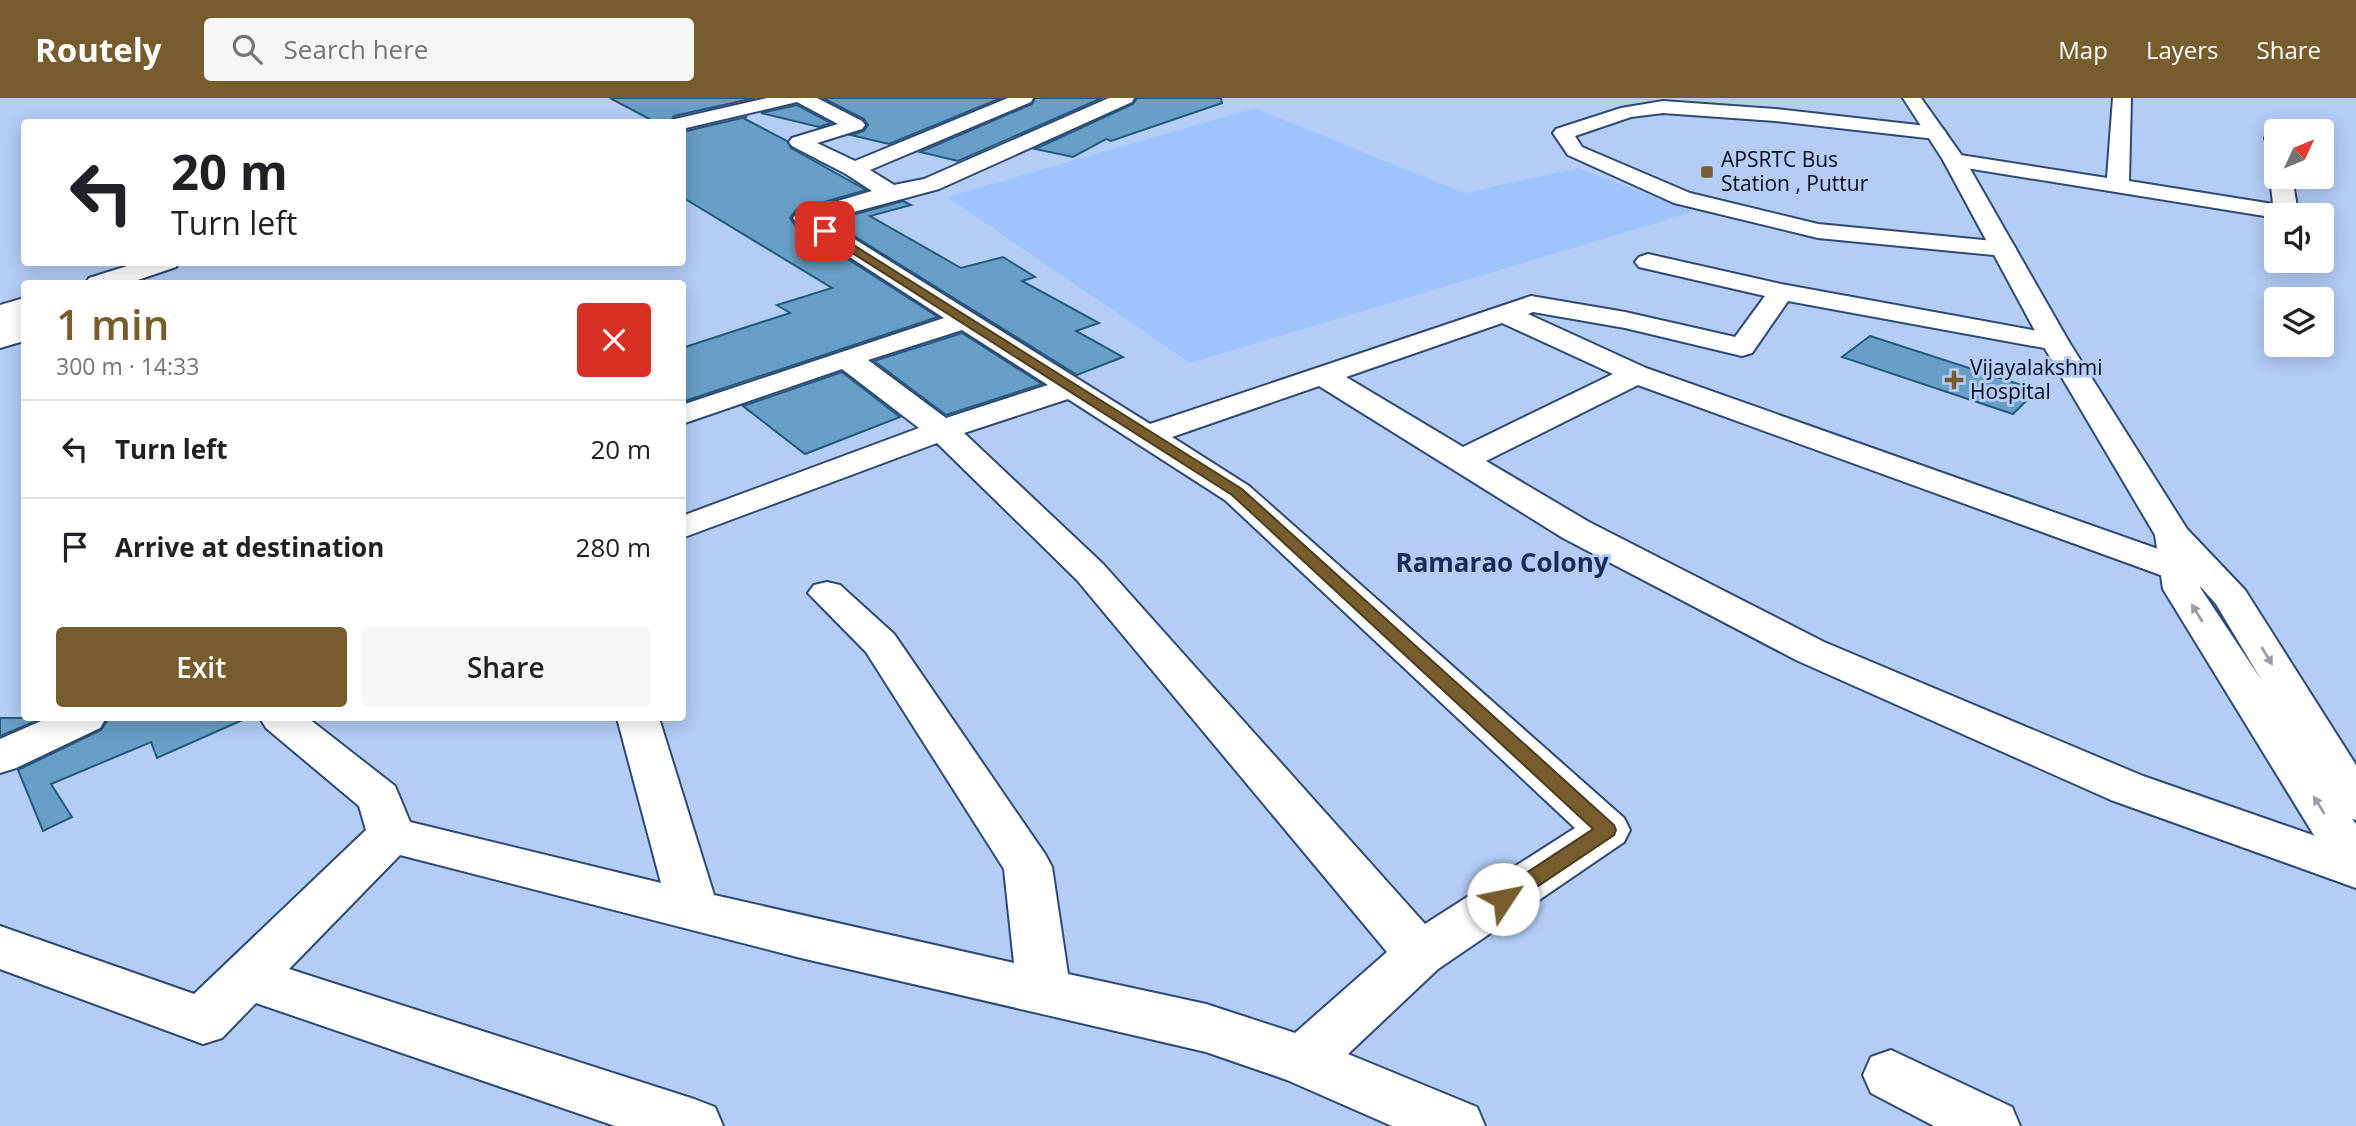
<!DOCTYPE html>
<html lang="en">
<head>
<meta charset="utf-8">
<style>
  body { margin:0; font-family:"Open Sans",sans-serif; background:#f6f6f6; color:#202124; height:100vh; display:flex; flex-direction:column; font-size:26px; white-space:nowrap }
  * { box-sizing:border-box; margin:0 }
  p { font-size:23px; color:#757577 }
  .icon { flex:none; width:38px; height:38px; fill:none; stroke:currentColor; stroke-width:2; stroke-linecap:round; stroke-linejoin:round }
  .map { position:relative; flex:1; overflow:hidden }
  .sheet { position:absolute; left:21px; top:182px; width:665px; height:441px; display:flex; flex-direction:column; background:#fff; border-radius:7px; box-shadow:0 4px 18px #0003 }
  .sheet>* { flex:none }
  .guide { position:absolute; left:21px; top:21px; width:665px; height:147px; border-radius:7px; box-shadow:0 4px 18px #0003; background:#fff; color:#202124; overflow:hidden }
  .needle { width:46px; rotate:46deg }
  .tools { position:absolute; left:2264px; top:21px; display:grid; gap:14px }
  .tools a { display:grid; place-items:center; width:70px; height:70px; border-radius:7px; background:#fff; box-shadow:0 4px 18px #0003; font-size:35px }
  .pin { position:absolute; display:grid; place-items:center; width:60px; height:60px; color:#fff; margin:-30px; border-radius:14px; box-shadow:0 4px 10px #0006 }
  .me { position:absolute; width:77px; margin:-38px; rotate:56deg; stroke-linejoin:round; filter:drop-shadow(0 0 5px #0008) }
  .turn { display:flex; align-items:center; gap:24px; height:147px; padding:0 35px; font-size:32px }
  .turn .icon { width:91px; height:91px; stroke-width:2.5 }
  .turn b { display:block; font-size:49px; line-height:60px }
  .round { display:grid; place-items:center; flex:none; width:74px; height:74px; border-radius:7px; background:#f6f6f6 }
  .head { display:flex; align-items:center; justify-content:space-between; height:119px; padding:0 35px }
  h1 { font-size:42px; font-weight:600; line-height:52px; color:#775d2e }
  .primary-button { display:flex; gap:14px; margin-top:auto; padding:14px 35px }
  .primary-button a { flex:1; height:80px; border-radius:7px; background:#775d2e; color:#fff; font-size:28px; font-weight:600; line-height:80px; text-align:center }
  .primary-button a+a { background:#f6f6f6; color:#202124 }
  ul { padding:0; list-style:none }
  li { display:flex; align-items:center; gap:21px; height:98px; padding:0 35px; border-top:2px solid #e0e0e0 }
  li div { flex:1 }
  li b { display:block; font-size:26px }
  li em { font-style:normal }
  header { display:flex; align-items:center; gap:42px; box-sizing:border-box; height:98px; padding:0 35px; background:#775d2e; color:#fff }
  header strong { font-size:33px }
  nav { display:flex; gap:38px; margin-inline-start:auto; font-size:24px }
  .search { width:490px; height:63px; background:#f6f6f6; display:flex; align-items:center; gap:18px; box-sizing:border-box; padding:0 24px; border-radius:7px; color:#757577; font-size:26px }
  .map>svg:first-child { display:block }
</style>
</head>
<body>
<header>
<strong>Routely</strong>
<div class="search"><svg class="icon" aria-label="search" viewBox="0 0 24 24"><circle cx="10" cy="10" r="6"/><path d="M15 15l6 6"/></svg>Search here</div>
<nav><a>Map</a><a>Layers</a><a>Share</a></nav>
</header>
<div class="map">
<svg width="2356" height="1028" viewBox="0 0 2356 1028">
  <rect width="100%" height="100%" fill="#b3cdf6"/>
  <path fill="#a0c4fe" d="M 1255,10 L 1464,95 L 1579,70 L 1693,114 L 1190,265 L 947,99 Z"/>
  <g fill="#699fc6" stroke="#235a7d" stroke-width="2">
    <path d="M 610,0 L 755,0 L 674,18 L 670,24 L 655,24 Z"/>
    <path d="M 823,0 L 1001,0 L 889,46 L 851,37 L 864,33 L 868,27 L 864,21 Z"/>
    <path d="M 1035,0 L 1102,0 L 958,63 L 920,54 L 1032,6 Z"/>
    <path d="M 1137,0 L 1221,0 L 1222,5 L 1111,43 L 1106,41 L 1073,59 L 1035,51 L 1133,6 Z"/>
    <path d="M 797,7 L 831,25 L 819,29 L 761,15 Z"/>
    <path d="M 746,19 L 745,21 L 787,43 L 791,50 L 866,92 L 796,112 L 790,120 L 795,127 L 938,219 L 682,304 L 682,250 L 790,215 L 777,207 L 832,190 L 682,99 L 682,34 Z"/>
    <path d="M 903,103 L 911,107 L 870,118 L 961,170 L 1003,159 L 1035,179 L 1022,183 L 1099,225 L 1076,233 L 1123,259 L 1077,277 L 830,123 Z"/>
    <path d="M 962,235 L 1042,286 L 946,317 L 874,263 Z"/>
    <path d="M 1870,238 L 2037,292 L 2013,316 L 1842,259 Z"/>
    <path d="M 842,274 L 900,319 L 805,356 L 743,308 Z"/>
    <path d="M 0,620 L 43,620 L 0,638 Z"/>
    <path d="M 109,620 L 247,620 L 157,660 L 151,644 L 51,686 L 72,719 L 43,733 L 18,672 L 101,632 Z"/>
  </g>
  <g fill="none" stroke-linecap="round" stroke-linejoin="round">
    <defs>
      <g id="minor">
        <path d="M 767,0 L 817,0 L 862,23 L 865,27 L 862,31 L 817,45 L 855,63 L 1008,0 L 1033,0 L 1031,4 L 870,72 L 894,87 L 924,81 L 1109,0 L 1134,0 L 1132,4 L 939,91 L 824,122 L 1150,326 L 1531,198 L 1625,214 L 1735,239 L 1765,198 L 1639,169 L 1635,164 L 1639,159 L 1648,156 L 1781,186 L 2065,238 L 2069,244 L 2065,250 L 2055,252 L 1788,203 L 1752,255 L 1742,258 L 1625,230 L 1533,214 L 1528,216 L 1646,270 L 2192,463 L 2197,471 L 2192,479 L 2179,482 L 2166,479 L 1638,287 L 1486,363 L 1589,424 L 1824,544 L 2143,678 L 2356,752 L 2356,790 L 2111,702 L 1796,562 L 1563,440 L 1319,288 L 1172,339 L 1249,388 L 1624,720 L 1630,732 L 1624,744 L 1438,871 L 1348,956 L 1477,1009 L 1485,1028 L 1392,1028 L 1287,982 L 1206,954 L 801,860 L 400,757 L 289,871 L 694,1001 L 715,1009 L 723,1028 L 615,1028 L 256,905 L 222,940 L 203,946 L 0,871 L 0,828 L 194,896 L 366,732 L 359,708 L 266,630 L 260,620 L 308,620 L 395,688 L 410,724 L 661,785 L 617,620 L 659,620 L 714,797 L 1014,865 L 1004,771 L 866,554 L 808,495 L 814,487 L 827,484 L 840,487 L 894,536 L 1045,756 L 1052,769 L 1068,876 L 1206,906 L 1295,935 L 1387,854 L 1077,482 L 937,345 L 682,440 L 682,418 L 919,330 L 842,271 L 682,326 L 682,307 L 944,220 L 797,125 L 793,120 L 797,115 L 872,93 L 846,76 L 792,48 L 789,44 L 792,40 L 838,26 L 797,4 L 682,31 L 682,24 L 672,24 L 675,21 ZM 1502,225 L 1613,276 L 1463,349 L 1346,279 ZM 962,232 L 1048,287 L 946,320 L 868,262 ZM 1068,301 L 1225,402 L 1575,730 L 1425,826 L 1103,466 L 964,335 Z"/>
        <path d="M 2113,0 L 2131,0 L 2129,83 L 2273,106 L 2270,79 L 2277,73 L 2277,79 L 2292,79 L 2298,115 L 2277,117 L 2277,120 L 1954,68 L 1946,67 L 1943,62 L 1946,57 L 1954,56 L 2107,80 Z"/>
        <path d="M 1663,3 L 1775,11 L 1936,29 L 1943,31 L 1946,35 L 1943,39 L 1936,41 L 1775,23 L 1663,15 L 1631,19 L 1575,38 L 1582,49 L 1690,95 L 1818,126 L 2004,144 L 2013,146 L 2016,151 L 2013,156 L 2004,158 L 1818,140 L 1674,105 L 1568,57 L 1553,35 L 1556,31 L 1621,10 Z"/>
        <path d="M 2275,34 L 2277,34 L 2277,60 L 2270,58 L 2265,40 L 2268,36 Z"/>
        <path d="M 140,164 L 179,164 L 176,169 L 126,186 L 85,186 L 89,180 Z"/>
        <path d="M 24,200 L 24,243 L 0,250 L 0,207 Z"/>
        <path d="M 48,620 L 106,620 L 100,630 L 16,670 L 0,675 L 0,641 Z"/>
        <path d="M 1891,952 L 2012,1009 L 2020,1028 L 1934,1028 L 1871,995 L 1863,977 L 1871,959 Z"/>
      </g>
      <path id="major" d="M 1903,0 L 1921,0 L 1965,62 L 2069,244 L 2187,431 L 2245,492 L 2356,667 L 2356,722 L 2352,721 L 2356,726 L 2356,783 L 2339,778 L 2163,491 L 2155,437 L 2041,244 L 1943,62 ZM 2200,488 L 2216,506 L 2262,583 L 2201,491 Z"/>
    </defs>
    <use href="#minor" stroke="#2f4975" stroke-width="4"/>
    <use href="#major" stroke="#2f4975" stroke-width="4"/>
    <use href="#minor" fill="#fff" fill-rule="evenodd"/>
    <use href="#major" fill="#fff" fill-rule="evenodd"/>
  </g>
  <defs><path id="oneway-solid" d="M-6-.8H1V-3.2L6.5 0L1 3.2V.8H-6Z" transform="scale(1.75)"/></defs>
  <g fill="#9b9ea5">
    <use href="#oneway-solid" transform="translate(2197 515) rotate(-122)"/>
    <use href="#oneway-solid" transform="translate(2267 558) rotate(59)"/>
    <use href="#oneway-solid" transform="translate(2319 707) rotate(-122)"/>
  </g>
  <path fill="#775d2e" stroke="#4d3c1e" stroke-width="2" d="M 821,131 L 828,131 L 1242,391 L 1614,727 L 1616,732 L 1614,737 L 1510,807 L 1503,809 L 1496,807 L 1493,801 L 1496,795 L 1593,731 L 1232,397 L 821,135 Z"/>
  <g fill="#775d2e" stroke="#b3cdf6" stroke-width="2.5">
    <rect x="1700" y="67" width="14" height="14" rx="3.5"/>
    <path d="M1950.5 271.5h7v7h7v7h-7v7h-7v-7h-7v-7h7z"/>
  </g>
  <g text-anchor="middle" stroke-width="6" stroke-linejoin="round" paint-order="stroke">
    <g font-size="21" fill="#040d1e" stroke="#b3cdf6" text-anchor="start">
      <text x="1721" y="69">APSRTC Bus<tspan x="1721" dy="24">Station , Puttur</tspan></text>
      <text x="1970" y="277">Vijayalakshmi<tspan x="1970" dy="24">Hospital</tspan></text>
    </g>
    <g font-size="26" font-weight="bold" fill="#152d57" stroke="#b3cdf6">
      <text x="1502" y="474">Ramarao Colony</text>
    </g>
  </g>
</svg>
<div class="tools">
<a><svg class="needle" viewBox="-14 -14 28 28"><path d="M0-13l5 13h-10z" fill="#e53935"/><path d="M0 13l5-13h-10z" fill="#757577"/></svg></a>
<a><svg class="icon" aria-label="sound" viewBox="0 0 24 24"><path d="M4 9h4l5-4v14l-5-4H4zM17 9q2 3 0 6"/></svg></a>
<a><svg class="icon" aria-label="layers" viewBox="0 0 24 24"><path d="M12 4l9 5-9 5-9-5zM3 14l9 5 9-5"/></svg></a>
</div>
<div class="pin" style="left:825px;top:133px;background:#d93025"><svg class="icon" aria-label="arrive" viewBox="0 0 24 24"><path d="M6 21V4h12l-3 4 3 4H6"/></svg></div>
<svg class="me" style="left:1503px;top:801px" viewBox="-20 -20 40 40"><circle r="19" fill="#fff"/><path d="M0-13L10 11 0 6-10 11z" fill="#775d2e"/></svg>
<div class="guide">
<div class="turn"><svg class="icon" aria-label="left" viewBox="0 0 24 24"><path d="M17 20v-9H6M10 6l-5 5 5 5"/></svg><div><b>20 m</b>Turn left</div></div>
</div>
<section class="sheet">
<div class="head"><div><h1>1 min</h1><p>300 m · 14:33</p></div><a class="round" style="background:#d93025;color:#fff"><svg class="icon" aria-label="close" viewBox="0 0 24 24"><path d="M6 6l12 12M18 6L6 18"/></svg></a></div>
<ul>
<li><svg class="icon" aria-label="left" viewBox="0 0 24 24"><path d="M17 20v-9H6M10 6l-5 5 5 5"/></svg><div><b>Turn left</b></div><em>20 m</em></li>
<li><svg class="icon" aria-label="arrive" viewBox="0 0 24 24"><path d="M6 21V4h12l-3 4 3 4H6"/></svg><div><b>Arrive at destination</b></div><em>280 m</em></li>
</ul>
<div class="primary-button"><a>Exit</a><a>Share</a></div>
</section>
</div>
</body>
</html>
